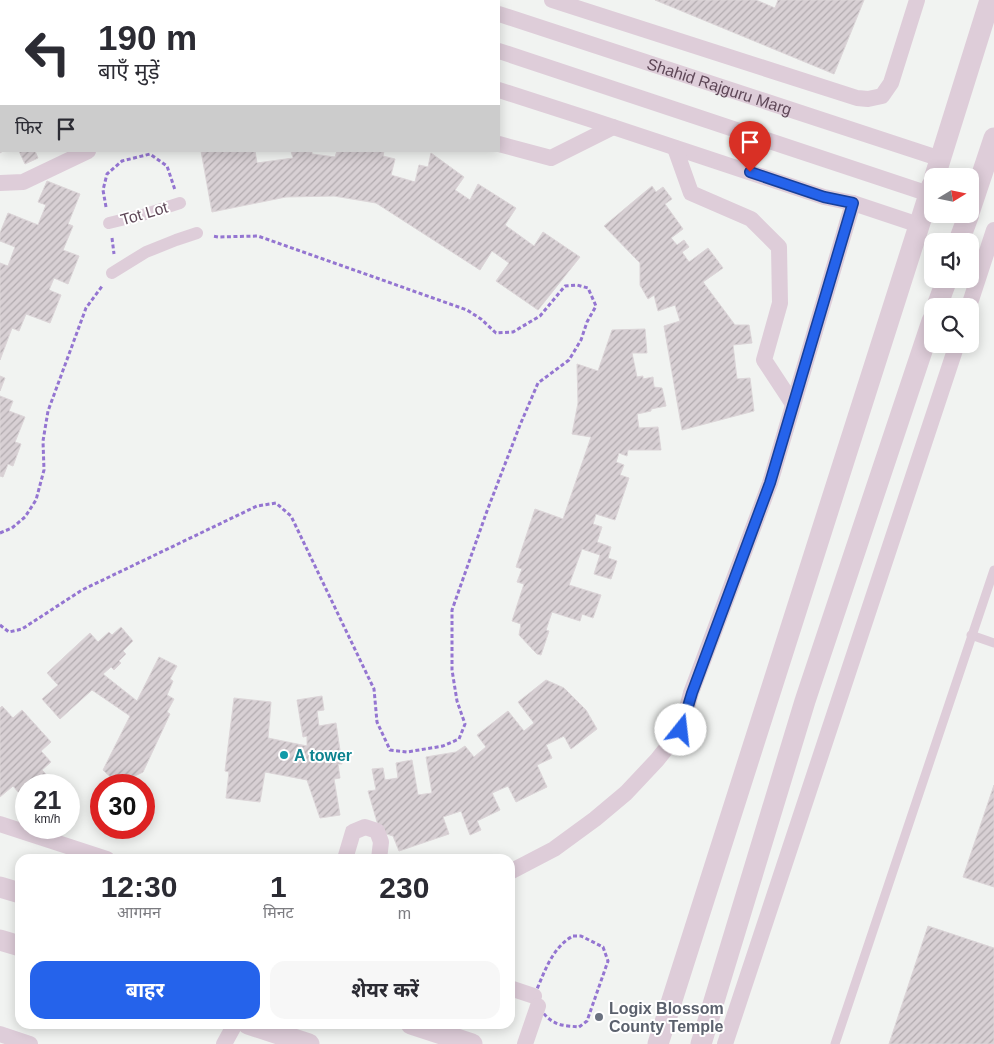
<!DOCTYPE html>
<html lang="hi">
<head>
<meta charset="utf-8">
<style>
  body { margin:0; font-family:Helvetica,"Noto Sans Devanagari",sans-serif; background:#f7f7f7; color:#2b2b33; height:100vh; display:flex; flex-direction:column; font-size:19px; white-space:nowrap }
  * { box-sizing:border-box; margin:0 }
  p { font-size:16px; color:#7c7c81 }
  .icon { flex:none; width:28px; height:28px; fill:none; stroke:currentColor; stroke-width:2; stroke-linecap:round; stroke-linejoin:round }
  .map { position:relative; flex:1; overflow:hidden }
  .sheet { position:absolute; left:15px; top:854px; width:500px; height:175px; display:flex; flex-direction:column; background:#fff; border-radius:15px; box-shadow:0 2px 12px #0003 }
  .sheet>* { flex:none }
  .banner { position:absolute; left:0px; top:0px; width:500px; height:152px; box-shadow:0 2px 12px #0003; background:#fff; color:#2b2b33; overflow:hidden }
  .needle { width:32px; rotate:80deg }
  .tools { position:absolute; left:924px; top:168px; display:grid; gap:10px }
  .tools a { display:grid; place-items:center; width:55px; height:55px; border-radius:10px; background:#fff; box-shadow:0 2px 12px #0003; font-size:25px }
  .speed { position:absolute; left:15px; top:774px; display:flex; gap:10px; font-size:25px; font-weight:700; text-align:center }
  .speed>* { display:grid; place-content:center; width:65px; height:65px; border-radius:50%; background:#fff; box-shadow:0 2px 12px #0003; line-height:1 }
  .speed small { font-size:12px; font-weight:400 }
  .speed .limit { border:8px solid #d22; background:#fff; color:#111 }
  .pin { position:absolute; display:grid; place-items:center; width:42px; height:42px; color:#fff; margin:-51px -21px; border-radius:50% 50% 50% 0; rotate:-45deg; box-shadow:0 0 5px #0007 }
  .pin .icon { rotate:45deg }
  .me { position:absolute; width:55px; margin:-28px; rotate:16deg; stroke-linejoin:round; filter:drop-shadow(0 0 4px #0008) }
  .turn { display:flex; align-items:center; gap:18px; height:105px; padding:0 15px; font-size:22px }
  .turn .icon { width:65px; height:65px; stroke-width:2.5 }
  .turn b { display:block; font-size:35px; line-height:42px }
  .then { display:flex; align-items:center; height:48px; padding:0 15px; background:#0003; gap:10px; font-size:19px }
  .eta { display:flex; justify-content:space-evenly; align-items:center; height:85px; text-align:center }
  .eta b { font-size:30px; font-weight:700; line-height:35px }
  .action { display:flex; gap:10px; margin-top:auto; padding:10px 15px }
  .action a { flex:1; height:58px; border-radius:15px; background:#2563eb; color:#fff; font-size:20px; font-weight:700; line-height:58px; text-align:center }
  .action a+a { background:#f7f7f7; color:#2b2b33 }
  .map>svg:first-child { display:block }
</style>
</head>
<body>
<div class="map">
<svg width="994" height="1044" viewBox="0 0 994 1044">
  <defs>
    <pattern id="building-hatch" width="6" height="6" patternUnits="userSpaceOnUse" patternTransform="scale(1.25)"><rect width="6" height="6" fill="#d8d0d4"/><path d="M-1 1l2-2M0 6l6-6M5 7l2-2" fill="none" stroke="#b2abaf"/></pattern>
  </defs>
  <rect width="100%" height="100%" fill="#f1f3f1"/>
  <g fill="url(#building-hatch)" stroke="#dcd5d8">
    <path d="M 655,0 L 756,0 L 775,8 L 778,0 L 864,0 L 834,74 Z"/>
    <path d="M 0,61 L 1,61 L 1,151 L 3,151 L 0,153 Z"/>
    <path d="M 19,151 L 35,151 L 38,158 L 25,164 Z"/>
    <path d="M 201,151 L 255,151 L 257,163 L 293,158 L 291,151 L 312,151 L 312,154 L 335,157 L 337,151 L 384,151 L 383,156 L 395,159 L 391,175 L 415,182 L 419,165 L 428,167 L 431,153 L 464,177 L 455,190 L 470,200 L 478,184 L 516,208 L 505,225 L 534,246 L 543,232 L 580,257 L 538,310 L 496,281 L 509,263 L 492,251 L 480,270 L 376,203 L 334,196 L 286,197 L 212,212 Z"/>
    <path d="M 47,181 L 80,194 L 68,224 L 73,226 L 63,250 L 79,256 L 68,284 L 54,278 L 49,290 L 61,295 L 50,323 L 26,314 L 19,331 L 12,328 L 0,360 L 0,263 L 8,266 L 15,247 L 0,241 L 0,233 L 8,213 L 38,225 L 46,205 L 38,202 Z"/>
    <path d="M 652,186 L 656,192 L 663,187 L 672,199 L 665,204 L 683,229 L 671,238 L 677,245 L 684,240 L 689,247 L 682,252 L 689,262 L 708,248 L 723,268 L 703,282 L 735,325 L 749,325 L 752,343 L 733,345 L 737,379 L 750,378 L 754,411 L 682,430 L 664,326 L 680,321 L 675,305 L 658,311 L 654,295 L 648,299 L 640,285 L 640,263 L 604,226 Z"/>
    <path d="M 645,329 L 647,353 L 632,353 L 637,377 L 643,376 L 643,379 L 653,377 L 654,387 L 662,388 L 666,406 L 651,409 L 651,411 L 637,414 L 639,428 L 658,427 L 661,450 L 628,450 L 627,456 L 619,453 L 616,462 L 624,465 L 620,475 L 629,478 L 615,520 L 596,514 L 593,524 L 602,527 L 597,542 L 611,547 L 608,558 L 617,561 L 611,579 L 594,574 L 600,555 L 582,549 L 569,585 L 601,595 L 593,618 L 582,614 L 580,621 L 552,612 L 546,630 L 549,631 L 541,655 L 537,654 L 519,635 L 521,624 L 512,621 L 524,584 L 517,582 L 522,569 L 516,567 L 535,509 L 563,519 L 591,437 L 572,434 L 578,403 L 577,364 L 598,371 L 612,330 Z"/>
    <path d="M 0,376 L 5,378 L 0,391 Z"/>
    <path d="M 0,396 L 13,401 L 9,411 L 25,417 L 15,442 L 21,444 L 13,466 L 8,464 L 3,477 L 0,476 Z"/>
    <path d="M 121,627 L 133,641 L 123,651 L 126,654 L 119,661 L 121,663 L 114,670 L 111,667 L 103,674 L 137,701 L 159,657 L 177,666 L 170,679 L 173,681 L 167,695 L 174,699 L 167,712 L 170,714 L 143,772 L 118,784 L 103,770 L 130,716 L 92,690 L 60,719 L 42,699 L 58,685 L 47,673 L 90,633 L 98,642 L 109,632 L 112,635 Z"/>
    <path d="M 546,680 L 564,688 L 586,710 L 597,729 L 571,749 L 564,736 L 546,745 L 552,758 L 537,765 L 547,787 L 516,802 L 508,786 L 492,793 L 500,810 L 477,821 L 481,830 L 470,835 L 461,811 L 443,817 L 449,834 L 399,851 L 393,836 L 380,832 L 368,791 L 376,790 L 372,769 L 383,768 L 385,780 L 398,778 L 396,763 L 412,760 L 418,795 L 432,793 L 426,757 L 456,752 L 465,746 L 474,757 L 486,747 L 477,735 L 508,711 L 524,731 L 534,723 L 518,702 Z"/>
    <path d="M 322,696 L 324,710 L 317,711 L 319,726 L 336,723 L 342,764 L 338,764 L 340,778 L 334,779 L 340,815 L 320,818 L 307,780 L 265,772 L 260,802 L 226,798 L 229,772 L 225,771 L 234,698 L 271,702 L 268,738 L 307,746 L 307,736 L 303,737 L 297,700 Z"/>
    <path d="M 2,706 L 13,718 L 22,710 L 51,742 L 41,751 L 51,762 L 42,770 L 55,784 L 26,785 L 26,801 L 13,786 L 0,797 L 0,708 Z"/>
    <path d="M 994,785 L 994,887 L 963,877 Z"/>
    <path d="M 928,926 L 994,948 L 994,1044 L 889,1044 Z"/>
  </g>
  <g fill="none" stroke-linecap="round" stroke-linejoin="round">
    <g stroke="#9475d1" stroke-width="3" stroke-dasharray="4 2.5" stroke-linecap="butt">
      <path d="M 106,207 L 103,190 L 107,174 L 122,161 L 150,154 L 167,166 L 175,190"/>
      <path d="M 112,238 L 114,254"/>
      <path d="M 0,533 L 12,528 L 25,517 L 36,500 L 44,470 L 43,441 L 48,411 L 86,308 L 103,285"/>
      <path d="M 0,625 L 9,632 L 22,629 L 82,590 L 257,506 L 276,503 L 291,516 L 374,689 L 377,722 L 390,750 L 407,752 L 443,746 L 459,739 L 465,724 L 457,701 L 452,670 L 452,610 L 487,511 L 520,425 L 538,383 L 569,360 L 581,340 L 587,322 L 596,306 L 588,288 L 577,285 L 565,286 L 540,316 L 513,332 L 496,333 L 481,319 L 467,310 L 258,236 L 218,237 L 212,236"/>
      <path d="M 573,936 L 581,936 L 603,947 L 608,961 L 587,1021 L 579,1027 C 571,1026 560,1026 554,1022 C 544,1017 538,1006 534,996 C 544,974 551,948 573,936 Z"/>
    </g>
    <g stroke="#decdd9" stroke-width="9">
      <path d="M 971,635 L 994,643"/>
      <path d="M 835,1044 L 994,570"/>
    </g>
    <g stroke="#decdd9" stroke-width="12">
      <path d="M 109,223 L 146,214 L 180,203"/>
      <path d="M 112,273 L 146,252 L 176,240 L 197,233"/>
    </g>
    <g stroke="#decdd9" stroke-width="16">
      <path d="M 214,0 L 218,1"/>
      <path d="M 344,0 L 348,1"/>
      <path d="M 455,0 L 458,1"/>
      <path d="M 552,0 L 857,98 L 868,99 L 882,96 L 891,83 L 917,0"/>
      <path d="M 78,1 L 81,0"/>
      <path id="s1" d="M 499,14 L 941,159"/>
      <path d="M 0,37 L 1,36"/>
      <path d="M 499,51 L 929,194"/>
      <path d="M 499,90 L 589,119 L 824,197 L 853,203 L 919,225"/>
      <path d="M 499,144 L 551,158 L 613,127"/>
      <path d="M 675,148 L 691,193 L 751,219 L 779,247 L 780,303 L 764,360 L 793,404"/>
      <path d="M 0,183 L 23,182 L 88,151"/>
      <path d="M 969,306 L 994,230"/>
      <path d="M 0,824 L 107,859"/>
      <path d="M 345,859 L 353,832 L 365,827 L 377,831 L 381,842 L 379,859"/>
      <path d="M 510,872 L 554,849 L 595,819 L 626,793 L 657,760 L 681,730 L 691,693 L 770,483 L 853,203"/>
      <path d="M 510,988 L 534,996"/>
      <path d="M 0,1034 L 30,1044"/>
      <path d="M 224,1044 L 235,1024"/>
      <path d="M 525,1044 L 538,1006"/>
      <path d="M 725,1044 L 957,344"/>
    </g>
    <g stroke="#decdd9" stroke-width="21">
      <path d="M 935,176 L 990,0"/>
      <path d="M 970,210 L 994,138"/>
      <path d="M 959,241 L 969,214"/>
      <path d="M 937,306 L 947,279"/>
      <path d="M 0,887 L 20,893"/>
      <path d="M 0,940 L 20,946"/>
      <path d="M 248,1024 L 309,1044"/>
      <path d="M 411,1024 L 472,1044"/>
      <path d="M 658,1044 L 932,185"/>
      <path d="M 701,1044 L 805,701 L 932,321"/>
    </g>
  </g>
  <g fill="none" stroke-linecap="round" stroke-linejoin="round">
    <defs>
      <path id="route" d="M 681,730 L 692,693 L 770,483 L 853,203 L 824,197 L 750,172"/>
    </defs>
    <use href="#route" stroke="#184099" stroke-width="12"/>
    <use href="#route" stroke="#2563eb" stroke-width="9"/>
  </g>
  <circle fill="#0f9aa8" stroke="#fff" stroke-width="2" cx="284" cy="755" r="5"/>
  <circle fill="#6b7280" stroke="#fff" stroke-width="2" cx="599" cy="1017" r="5"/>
  <g text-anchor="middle" stroke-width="4" stroke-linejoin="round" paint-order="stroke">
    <g font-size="16" fill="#5f4858" stroke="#fff">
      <text dy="6" stroke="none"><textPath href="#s1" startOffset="232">Shahid Rajguru Marg</textPath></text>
      <text transform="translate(144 213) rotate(-16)" y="6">Tot Lot</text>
    </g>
    <g font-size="16" font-weight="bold" fill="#0d838f" stroke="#fff" text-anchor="start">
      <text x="294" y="761">A tower</text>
    </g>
    <g font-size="16" font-weight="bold" fill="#5b616d" stroke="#fff" text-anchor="start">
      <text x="609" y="1014">Logix Blossom<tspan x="609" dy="18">County Temple</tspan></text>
    </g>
  </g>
</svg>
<div class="tools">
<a><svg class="needle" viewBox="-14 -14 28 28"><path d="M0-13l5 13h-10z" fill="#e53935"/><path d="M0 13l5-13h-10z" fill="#7c7c81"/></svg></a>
<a><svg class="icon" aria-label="sound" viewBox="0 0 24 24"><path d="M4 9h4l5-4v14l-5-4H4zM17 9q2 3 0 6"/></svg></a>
<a><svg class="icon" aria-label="search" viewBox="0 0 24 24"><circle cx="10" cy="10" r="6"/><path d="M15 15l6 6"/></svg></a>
</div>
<div class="speed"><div>21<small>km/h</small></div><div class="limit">30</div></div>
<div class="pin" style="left:750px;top:172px;background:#d93025"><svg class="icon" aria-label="arrive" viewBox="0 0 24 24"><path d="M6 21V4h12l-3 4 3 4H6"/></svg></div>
<svg class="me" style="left:681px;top:730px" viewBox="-20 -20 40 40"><circle r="19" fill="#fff"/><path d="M0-13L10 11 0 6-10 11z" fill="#2563eb"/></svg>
<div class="banner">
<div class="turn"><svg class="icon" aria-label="left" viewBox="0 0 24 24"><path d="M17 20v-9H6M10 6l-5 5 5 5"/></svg><div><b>190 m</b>बाएँ मुड़ें</div></div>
<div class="then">फिर<svg class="icon" aria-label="arrive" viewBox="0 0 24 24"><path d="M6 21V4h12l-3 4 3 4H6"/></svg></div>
</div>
<section class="sheet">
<div class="eta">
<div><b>12:30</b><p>आगमन</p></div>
<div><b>1</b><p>मिनट</p></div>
<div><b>230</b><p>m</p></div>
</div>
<div class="action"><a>बाहर</a><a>शेयर करें</a></div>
</section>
</div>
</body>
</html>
